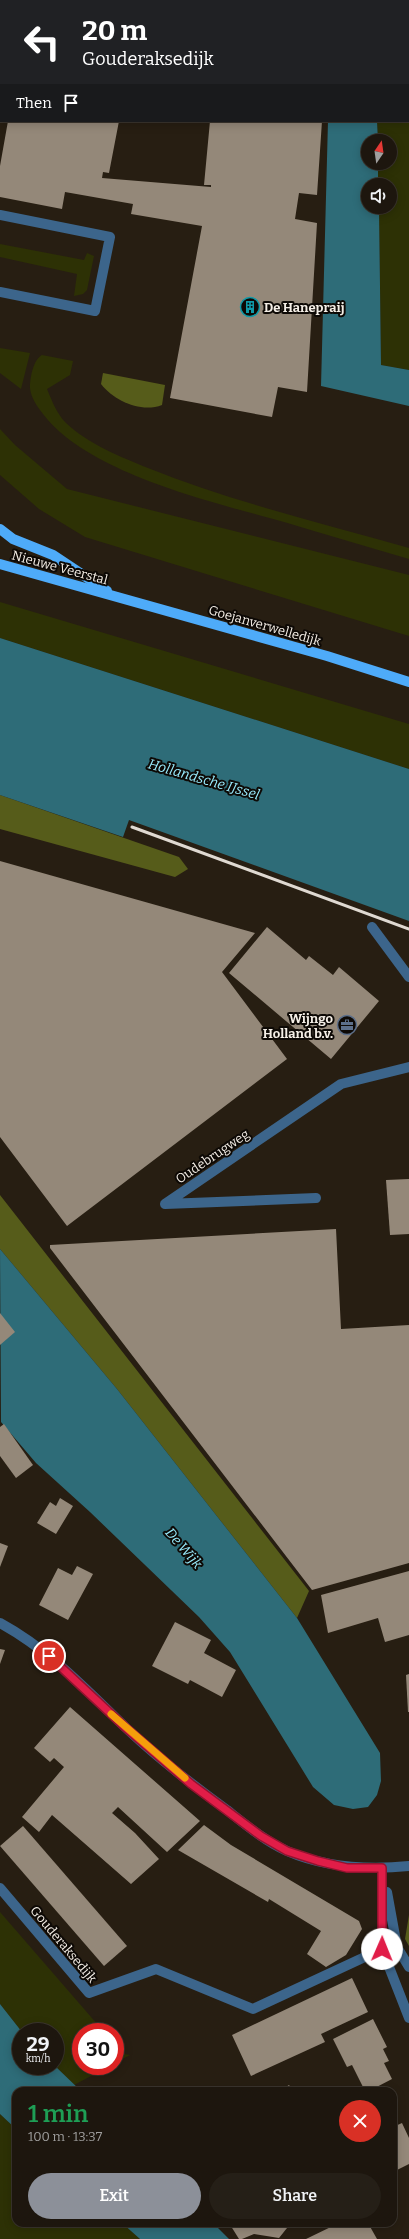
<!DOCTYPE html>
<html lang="en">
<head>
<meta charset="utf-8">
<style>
  body { margin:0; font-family:Bitter,serif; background:#251f17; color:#f1f3f6; height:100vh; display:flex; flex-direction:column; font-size:15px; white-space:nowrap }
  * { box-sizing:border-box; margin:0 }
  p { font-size:13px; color:#a09f9e }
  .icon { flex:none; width:22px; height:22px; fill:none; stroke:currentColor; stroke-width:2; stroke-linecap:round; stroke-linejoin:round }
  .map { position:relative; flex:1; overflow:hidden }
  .drawer { position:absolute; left:12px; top:2087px; width:385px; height:140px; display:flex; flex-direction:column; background:#1d160e; border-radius:12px; box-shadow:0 2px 10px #0003,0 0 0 1px #3b352e }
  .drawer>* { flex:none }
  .guide { position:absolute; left:0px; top:0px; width:409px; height:122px; box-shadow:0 2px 10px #0003,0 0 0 1px #3b352e; background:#202124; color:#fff; overflow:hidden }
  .needle { width:26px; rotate:13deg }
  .buttons { position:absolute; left:361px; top:134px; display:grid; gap:8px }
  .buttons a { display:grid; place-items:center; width:36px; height:36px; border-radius:50%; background:#1d160e; box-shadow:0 2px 10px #0003,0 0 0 1px #3b352e; font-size:20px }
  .speed { position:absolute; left:12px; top:2023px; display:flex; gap:8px; font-size:20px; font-weight:700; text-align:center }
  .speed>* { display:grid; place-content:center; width:52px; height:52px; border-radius:50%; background:#1d160e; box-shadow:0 2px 10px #0003,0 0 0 1px #3b352e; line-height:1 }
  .speed small { font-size:10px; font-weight:400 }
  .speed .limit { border:6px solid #d22; background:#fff; color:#111 }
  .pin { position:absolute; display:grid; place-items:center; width:34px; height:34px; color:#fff; margin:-17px; border:2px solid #fff; border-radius:50%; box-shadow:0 1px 4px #0007 }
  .me { position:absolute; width:44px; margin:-22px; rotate:1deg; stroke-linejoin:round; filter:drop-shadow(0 0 3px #0008) }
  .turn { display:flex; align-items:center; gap:14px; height:84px; padding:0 16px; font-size:18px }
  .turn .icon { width:52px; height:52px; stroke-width:2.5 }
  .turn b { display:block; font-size:28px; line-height:34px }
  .then { display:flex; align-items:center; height:38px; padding:0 16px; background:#0003; gap:8px; font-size:15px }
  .round { display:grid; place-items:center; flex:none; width:42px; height:42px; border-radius:21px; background:#251f17 }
  .summary { display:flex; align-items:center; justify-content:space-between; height:68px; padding:0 16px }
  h1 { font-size:24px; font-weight:600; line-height:30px; color:#1e9e55 }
  .cta { display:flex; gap:8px; margin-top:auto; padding:8px 16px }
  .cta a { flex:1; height:46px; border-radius:24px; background:#8c9099; color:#fff; font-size:16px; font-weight:600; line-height:46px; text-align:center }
  .cta a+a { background:#251f17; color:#f1f3f6 }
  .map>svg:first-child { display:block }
</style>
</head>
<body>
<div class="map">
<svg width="409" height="2239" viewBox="0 0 409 2239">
  <rect width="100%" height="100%" fill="#271e12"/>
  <g fill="#2d3105">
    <path d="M 375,0 L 409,0 L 409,370 L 381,365 L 379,207 L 390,207 L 390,185 L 378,185 L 378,163 L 390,163 L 390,141 L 378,141 L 377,121 L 408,121 L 408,1 Z"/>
    <path d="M 0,244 L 84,260 L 87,253 L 94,256 L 87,290 L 83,294 L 74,296 L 77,274 L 0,257 Z"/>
    <path d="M 0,348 L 30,353 L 21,389 L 0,373 Z"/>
    <path d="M 42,355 L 73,361 L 70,375 L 47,389 C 52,401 57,414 66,423 C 88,444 121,457 148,468 C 232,502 322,523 409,548 L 409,559 C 367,547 325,534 284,522 C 213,502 89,474 43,414 C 37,406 31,398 30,388 C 30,378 33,360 42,355 Z"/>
    <path d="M 0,429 L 15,445 L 67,489 L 409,575 L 409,636 L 85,537 L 39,509 L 0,475 Z"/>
    <path d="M 0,602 L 409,724 L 409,769 L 0,638 Z"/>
    <path d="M 0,1912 L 104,2032 L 81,2032 L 81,2066 L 110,2066 L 74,2085 L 55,2066 L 55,2032 L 22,2032 L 0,2004 Z"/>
    <path d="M 115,2044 L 124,2054 L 130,2055 L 115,2063 Z"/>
    <path d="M 0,2114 L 16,2129 L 16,2223 L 122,2223 L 140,2239 L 0,2239 Z"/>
  </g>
  <g fill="#565c1a">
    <path d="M 103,373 L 165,385 L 162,405 C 141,413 114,401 101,384 Z"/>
    <path d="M 0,795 L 179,857 L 188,869 L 175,877 L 0,829 Z"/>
    <path d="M 0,1195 L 309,1591 L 297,1618 L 117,1389 L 0,1249 Z"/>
    <path d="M 409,1915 L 409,1946 L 405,1939 Z"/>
  </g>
  <g fill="#2e6c78">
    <path d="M 328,121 L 377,121 L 378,141 L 368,141 L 368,163 L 378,163 L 378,185 L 368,185 L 368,207 L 379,207 L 381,365 L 409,370 L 409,406 L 321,386 Z"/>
    <path d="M 0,638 L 409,769 L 409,921 L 129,820 L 123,837 L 0,795 Z"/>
    <path d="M 0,1249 L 117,1389 L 297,1618 L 380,1753 L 381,1781 L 377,1795 L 368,1807 L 353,1809 L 334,1805 L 313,1787 L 230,1652 L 199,1617 L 90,1512 L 36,1463 L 1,1422 Z"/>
    <path d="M 0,2004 L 22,2032 L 21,2066 L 55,2066 L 81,2091 L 16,2091 L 16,2129 L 0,2114 Z"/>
    <path d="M 122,2223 L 213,2223 L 229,2239 L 140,2239 Z"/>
  </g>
  <g fill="#948879">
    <path d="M 8,121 L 119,121 L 109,173 L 103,172 L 102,178 L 211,187 L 211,185 L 204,185 L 210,121 L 322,121 L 317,195 L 299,193 L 295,219 L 317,223 L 307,392 L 278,387 L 272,417 L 170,398 L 202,226 L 131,214 L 133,204 L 65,192 L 62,209 L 0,197 L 0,166 Z"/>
    <path d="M 0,861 L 255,933 L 222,972 L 287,1059 L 67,1226 L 0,1137 Z"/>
    <path d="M 267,927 L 306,960 L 309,956 L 333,975 L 339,967 L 379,1001 L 331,1059 L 229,973 Z"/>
    <path d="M 409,1179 L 409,1234 L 390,1235 L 386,1180 Z"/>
    <path d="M 336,1229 L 341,1329 L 409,1325 L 409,1563 L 312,1590 L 50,1248 L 50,1245 Z"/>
    <path d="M 0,1313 L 15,1332 L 0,1345 Z"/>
    <path d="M 4,1424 L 33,1465 L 16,1478 L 0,1456 L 0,1427 Z"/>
    <path d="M 60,1498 L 73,1506 L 56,1534 L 37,1523 L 50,1502 L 56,1506 Z"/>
    <path d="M 0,1543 L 8,1546 L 0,1567 Z"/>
    <path d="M 77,1566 L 93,1574 L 68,1620 L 39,1605 L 58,1568 L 72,1575 Z"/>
    <path d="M 409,1571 L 409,1635 L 385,1642 L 378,1618 L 328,1633 L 321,1595 Z"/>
    <path d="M 175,1622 L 211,1640 L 204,1653 L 236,1670 L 222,1697 L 190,1680 L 188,1684 L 152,1666 Z"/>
    <path d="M 0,1649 L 5,1650 L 0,1664 Z"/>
    <path d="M 409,1674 L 409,1712 L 408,1712 L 406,1675 Z"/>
    <path d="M 70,1707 L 200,1821 L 167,1852 L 118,1807 L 112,1813 L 135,1833 L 159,1859 L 131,1884 L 52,1815 L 39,1832 L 22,1817 L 64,1767 L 54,1758 L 50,1762 L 34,1748 Z"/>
    <path d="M 204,1825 L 231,1845 L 359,1921 L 362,1929 L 346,1955 L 326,1967 L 307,1954 L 321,1931 L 269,1899 L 268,1902 L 178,1850 Z"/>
    <path d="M 23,1826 L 127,1946 L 104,1966 L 0,1846 Z"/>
    <path d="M 352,1978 L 368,2012 L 321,2034 L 325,2042 L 251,2076 L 232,2035 Z"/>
    <path d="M 373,2019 L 387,2047 L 383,2049 L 389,2061 L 384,2063 L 392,2079 L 369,2091 L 365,2091 L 352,2065 L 347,2067 L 333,2039 Z"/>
    <path d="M 289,2085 L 293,2091 L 280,2091 Z"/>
    <path d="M 402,2123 L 409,2138 L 409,2164 L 393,2172 L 393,2127 Z"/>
    <path d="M 229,2223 L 291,2223 L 279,2238 L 254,2234 L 242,2239 L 239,2239 Z"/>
    <path d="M 339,2223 L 368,2223 L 377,2239 L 306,2239 Z"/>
  </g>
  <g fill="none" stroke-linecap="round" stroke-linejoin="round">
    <g stroke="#3c658b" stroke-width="10">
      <path d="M 0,215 L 110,237 L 95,311 L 0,292"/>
      <path d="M 372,927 L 409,977"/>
      <path d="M 316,1198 L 165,1204 L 341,1084 L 409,1067"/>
      <path d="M 0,1623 C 46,1648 82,1685 119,1721 C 152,1754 190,1783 227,1810 C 246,1825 265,1841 287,1851 C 326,1868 367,1870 409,1866"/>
      <path d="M 382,1868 L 382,1949 L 409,2018"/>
      <path d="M 0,1888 L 89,1993 L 156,1969 L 253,2009 L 382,1949"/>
      <path d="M 387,1892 L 397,1947 L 409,1967"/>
    </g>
    <g stroke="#4eabf9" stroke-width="10">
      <path d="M 0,529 L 13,539 L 53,555 L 107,591"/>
      <path d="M 0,564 L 327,656 L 409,682"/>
    </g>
    <path stroke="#dfd9d1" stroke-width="3" d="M 132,827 L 409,929"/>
  </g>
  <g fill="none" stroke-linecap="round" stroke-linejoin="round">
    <defs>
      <path id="route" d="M 49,1656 L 125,1727 L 191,1784 L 261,1836 L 287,1851 L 318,1861 L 347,1868 L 382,1868 L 382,1949"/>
    </defs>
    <use href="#route" stroke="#92132f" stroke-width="10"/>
    <use href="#route" stroke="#e11d48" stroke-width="7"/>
    <path stroke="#f59e0b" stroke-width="7" d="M 111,1714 L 185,1778"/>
  </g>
  <defs>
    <symbol id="building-ring" viewBox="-11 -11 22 22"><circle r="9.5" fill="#0d0905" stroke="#0f9aa8" stroke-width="1.5"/><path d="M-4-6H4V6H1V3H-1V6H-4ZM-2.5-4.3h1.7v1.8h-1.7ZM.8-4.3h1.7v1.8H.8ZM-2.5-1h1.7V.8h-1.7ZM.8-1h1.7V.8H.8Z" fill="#0f9aa8"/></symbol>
    <symbol id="office-ring" viewBox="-11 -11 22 22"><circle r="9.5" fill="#0d0905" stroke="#5c6f8a" stroke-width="1.5"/><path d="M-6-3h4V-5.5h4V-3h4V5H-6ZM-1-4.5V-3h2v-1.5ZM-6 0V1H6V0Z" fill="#5c6f8a"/></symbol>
  </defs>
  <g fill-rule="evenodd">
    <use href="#building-ring" x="239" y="296" width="22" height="22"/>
    <use href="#office-ring" x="336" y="1014" width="22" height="22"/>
  </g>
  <g text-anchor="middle" stroke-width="4" stroke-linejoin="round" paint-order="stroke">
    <g font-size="13" font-weight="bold" fill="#f5efe7" stroke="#0d0905" text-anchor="start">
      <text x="264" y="312">De Hanepraij</text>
      <text x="333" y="1023" text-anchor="end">Wijngo<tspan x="333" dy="15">Holland b.v.</tspan></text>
    </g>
    <g font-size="13" fill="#f5efe7" stroke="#0d0905">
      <text transform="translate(60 567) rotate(15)" y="5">Nieuwe Veerstal</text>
      <text transform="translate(265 625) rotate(16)" y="5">Goejanverwelledijk</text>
      <text transform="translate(212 1156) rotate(-34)" y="5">Oudebrugweg</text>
      <text transform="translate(64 1944) rotate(50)" y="5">Gouderaksedijk</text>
    </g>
    <g font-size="14" font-style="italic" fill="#99ecfe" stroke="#0d0905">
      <text transform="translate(204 779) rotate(16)" y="5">Hollandsche IJssel</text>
      <text transform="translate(184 1548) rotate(49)" y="5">De Wijk</text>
    </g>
  </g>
</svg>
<div class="buttons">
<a><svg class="needle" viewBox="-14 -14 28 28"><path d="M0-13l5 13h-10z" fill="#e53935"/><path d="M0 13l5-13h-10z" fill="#a09f9e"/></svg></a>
<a><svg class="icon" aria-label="sound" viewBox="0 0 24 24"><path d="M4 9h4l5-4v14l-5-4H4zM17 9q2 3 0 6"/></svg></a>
</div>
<div class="speed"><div>29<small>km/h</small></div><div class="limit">30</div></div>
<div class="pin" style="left:49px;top:1656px;background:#d93025"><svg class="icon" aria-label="arrive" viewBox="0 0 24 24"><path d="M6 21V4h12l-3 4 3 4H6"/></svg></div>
<svg class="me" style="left:382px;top:1949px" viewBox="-20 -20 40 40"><circle r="19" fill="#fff"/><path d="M0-13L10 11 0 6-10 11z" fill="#e11d48"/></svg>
<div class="guide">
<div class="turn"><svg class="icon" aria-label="left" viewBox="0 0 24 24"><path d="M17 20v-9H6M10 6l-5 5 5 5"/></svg><div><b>20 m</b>Gouderaksedijk</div></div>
<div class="then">Then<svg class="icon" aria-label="arrive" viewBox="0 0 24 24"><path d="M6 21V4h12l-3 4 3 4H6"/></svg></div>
</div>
<section class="drawer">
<div class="summary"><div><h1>1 min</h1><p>100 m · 13:37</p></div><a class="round" style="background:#d93025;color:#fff"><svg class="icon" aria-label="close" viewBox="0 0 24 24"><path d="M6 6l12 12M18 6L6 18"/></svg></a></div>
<div class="cta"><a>Exit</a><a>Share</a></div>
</section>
</div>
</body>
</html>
